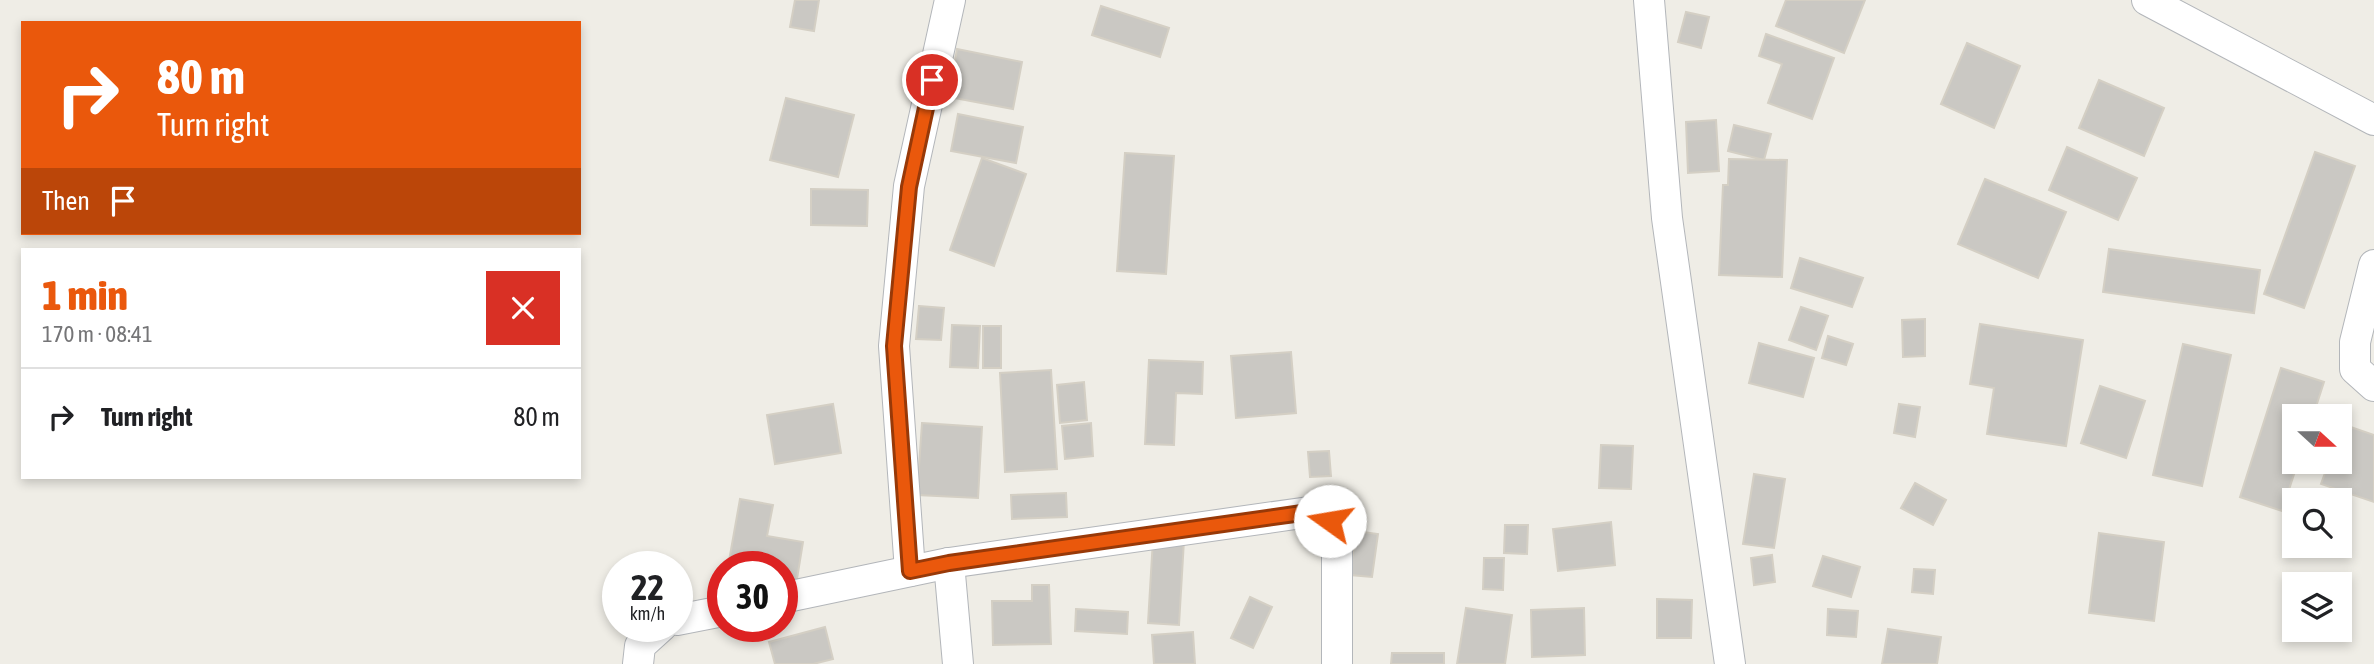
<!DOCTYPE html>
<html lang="en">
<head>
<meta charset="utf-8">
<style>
  body { margin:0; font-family:"Asap Condensed",sans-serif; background:#f6f6f6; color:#202124; height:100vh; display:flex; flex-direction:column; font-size:26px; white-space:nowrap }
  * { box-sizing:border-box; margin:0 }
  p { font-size:23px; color:#757577 }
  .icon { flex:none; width:38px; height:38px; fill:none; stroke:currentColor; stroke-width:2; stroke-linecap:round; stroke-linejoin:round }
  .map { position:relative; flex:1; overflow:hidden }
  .details { position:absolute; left:21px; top:248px; width:560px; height:231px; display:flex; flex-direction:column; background:#fff; border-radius:0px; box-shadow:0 4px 10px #0003 }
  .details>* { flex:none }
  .top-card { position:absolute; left:21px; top:21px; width:560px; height:214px; border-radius:0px; box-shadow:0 4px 10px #0003; background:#ea580c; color:#fff; overflow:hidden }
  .needle { width:46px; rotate:111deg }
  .tools { position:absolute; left:2282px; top:404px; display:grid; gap:14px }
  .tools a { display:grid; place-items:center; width:70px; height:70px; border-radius:0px; background:#fff; box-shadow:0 4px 10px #0003; font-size:35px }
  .speed { position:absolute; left:602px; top:551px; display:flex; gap:14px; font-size:35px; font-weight:700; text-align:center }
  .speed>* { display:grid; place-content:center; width:91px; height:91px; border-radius:50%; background:#fff; box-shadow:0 4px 10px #0003; line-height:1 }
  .speed small { font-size:18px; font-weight:400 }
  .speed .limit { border:10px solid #d22; background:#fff; color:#111 }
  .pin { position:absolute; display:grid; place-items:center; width:60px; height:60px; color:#fff; margin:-30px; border:4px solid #fff; border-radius:50%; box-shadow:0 2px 7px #0007 }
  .me { position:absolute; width:77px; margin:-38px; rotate:283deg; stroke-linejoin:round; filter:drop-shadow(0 0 5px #0008) }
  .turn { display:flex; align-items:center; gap:24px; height:147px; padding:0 21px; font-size:32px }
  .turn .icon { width:91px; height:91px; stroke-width:2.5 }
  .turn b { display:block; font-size:49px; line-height:60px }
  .then { display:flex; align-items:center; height:66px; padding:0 21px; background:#0003; gap:14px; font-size:26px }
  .round { display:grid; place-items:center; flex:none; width:74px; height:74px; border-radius:0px; background:#f6f6f6 }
  .overview { display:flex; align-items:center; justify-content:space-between; height:119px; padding:0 21px }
  h1 { font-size:42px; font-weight:800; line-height:52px; color:#ea580c }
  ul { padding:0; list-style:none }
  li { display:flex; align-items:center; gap:21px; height:98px; padding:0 21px; border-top:2px solid #e0e0e0 }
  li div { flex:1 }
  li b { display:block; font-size:26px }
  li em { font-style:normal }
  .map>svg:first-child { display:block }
</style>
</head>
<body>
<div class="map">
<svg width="2374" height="664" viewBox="0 0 2374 664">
  <rect width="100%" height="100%" fill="#efede6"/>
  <g fill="#cac8c3" stroke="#d4cfc4" stroke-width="2">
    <path d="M 795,0 L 819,0 L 814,31 L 790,27 Z"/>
    <path d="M 1786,0 L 1865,0 L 1844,53 L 1776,26 Z"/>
    <path d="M 1101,6 L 1169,28 L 1160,57 L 1092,35 Z"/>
    <path d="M 1686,12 L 1709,17 L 1701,48 L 1678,42 Z"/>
    <path d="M 1766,34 L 1834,58 L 1812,119 L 1768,103 L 1782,64 L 1759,56 Z"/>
    <path d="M 1967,43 L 2020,66 L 1994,128 L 1941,104 Z"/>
    <path d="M 957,49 L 1022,62 L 1013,109 L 949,97 Z"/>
    <path d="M 2099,80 L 2164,108 L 2144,156 L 2079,128 Z"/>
    <path d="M 786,98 L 854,115 L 838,177 L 770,160 Z"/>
    <path d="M 958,114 L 1023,127 L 1016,163 L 951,151 Z"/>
    <path d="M 1716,120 L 1719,171 L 1688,173 L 1686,122 Z"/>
    <path d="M 1734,125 L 1771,134 L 1764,160 L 1728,151 Z"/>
    <path d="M 2067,147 L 2137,178 L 2118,220 L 2049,190 Z"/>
    <path d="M 2315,152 L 2355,166 L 2304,308 L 2264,294 Z"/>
    <path d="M 1125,153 L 1174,156 L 1166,274 L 1117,271 Z"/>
    <path d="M 982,158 L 1026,174 L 994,266 L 950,250 Z"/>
    <path d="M 1729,159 L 1787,160 L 1782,277 L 1719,275 L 1723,185 L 1728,185 Z"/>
    <path d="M 1985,179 L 2066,212 L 2038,278 L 1958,244 Z"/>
    <path d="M 811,189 L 868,190 L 867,226 L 811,225 Z"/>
    <path d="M 2109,249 L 2260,270 L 2254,313 L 2103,292 Z"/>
    <path d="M 1800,258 L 1863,278 L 1852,307 L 1791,288 Z"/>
    <path d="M 919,306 L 944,308 L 941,340 L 916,339 Z"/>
    <path d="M 1801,307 L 1828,316 L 1816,350 L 1789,340 Z"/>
    <path d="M 1925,319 L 1925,356 L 1903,357 L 1902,320 Z"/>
    <path d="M 1980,324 L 2083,340 L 2066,446 L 1987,434 L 1994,388 L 1970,384 Z"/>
    <path d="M 952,325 L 980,326 L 978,368 L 950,367 Z"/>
    <rect x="983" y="326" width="18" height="42"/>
    <path d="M 1828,336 L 1853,344 L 1846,365 L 1822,358 Z"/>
    <path d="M 1759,343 L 1814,358 L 1803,397 L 1749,383 Z"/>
    <path d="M 2183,344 L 2231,355 L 2202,486 L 2153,475 Z"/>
    <path d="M 1291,352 L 1296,413 L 1236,418 L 1231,356 Z"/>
    <path d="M 1149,360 L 1203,362 L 1202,394 L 1176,393 L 1174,445 L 1145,444 Z"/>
    <path d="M 2281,368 L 2324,382 L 2313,416 L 2294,416 L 2294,462 L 2298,462 L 2282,511 L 2240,497 Z"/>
    <path d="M 1051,370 L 1057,469 L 1005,472 L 1000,373 Z"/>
    <path d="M 1084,382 L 1087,420 L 1060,423 L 1057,385 Z"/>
    <path d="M 2100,386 L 2145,401 L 2126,458 L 2081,443 Z"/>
    <path d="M 833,404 L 841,453 L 775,464 L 767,415 Z"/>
    <path d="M 1899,404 L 1920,407 L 1915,437 L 1894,433 Z"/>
    <path d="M 922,423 L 982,427 L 978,498 L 917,495 Z"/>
    <path d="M 1091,423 L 1093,456 L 1065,459 L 1062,426 Z"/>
    <path d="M 2342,424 L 2374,435 L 2374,502 L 2321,484 L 2329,462 L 2340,462 Z"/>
    <path d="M 1601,445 L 1633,446 L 1631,489 L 1599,488 Z"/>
    <path d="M 1329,451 L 1331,476 L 1310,477 L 1308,452 Z"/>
    <path d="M 1754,474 L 1785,479 L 1774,548 L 1743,544 Z"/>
    <path d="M 1915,483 L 1946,500 L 1933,525 L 1901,508 Z"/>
    <path d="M 1066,493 L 1067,517 L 1012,519 L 1011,495 Z"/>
    <path d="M 740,499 L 773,505 L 767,536 L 803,542 L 796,585 L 782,583 L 782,567 L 757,567 L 729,561 Z"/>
    <path d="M 1611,522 L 1615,565 L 1558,571 L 1553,529 Z"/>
    <path d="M 1505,525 L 1528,525 L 1527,554 L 1504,553 Z"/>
    <path d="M 1356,531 L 1378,534 L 1372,577 L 1350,575 Z"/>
    <path d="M 2099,533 L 2164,542 L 2154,621 L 2089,613 Z"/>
    <path d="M 1153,539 L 1184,540 L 1179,625 L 1148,623 Z"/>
    <path d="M 1772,555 L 1775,582 L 1754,585 L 1751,558 Z"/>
    <path d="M 1823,556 L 1860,567 L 1851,597 L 1813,586 Z"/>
    <path d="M 1484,558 L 1504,558 L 1503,590 L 1483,589 Z"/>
    <path d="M 1914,569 L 1935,570 L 1933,594 L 1912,592 Z"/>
    <path d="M 1032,585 L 1049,585 L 1051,644 L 993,645 L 992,601 L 1032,601 Z"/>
    <path d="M 1250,597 L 1272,607 L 1253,648 L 1231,638 Z"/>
    <path d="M 1657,599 L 1692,600 L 1691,638 L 1657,638 Z"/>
    <path d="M 1466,608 L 1512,615 L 1505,664 L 1457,664 Z"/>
    <path d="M 1584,608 L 1585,655 L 1532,657 L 1531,610 Z"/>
    <path d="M 1076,609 L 1128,612 L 1127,634 L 1075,631 Z"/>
    <path d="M 1828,609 L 1858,611 L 1856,637 L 1827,635 Z"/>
    <path d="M 825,627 L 833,659 L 813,664 L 775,664 L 769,642 Z"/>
    <path d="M 1888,629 L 1941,637 L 1937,664 L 1882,664 Z"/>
    <path d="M 1193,632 L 1195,664 L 1154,664 L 1152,635 Z"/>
    <path d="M 1392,653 L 1444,653 L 1444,664 L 1391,664 Z"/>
  </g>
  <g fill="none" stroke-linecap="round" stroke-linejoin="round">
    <defs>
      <g id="street">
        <path d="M 1649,0 L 1667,218 L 1730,664"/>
        <path d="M 2147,0 L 2374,120"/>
        <path d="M 2374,265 L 2355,342 L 2355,369 L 2374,386"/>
        <path d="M 949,563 L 958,664"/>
        <path d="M 910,571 L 894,346 L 909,186 L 950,0"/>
        <path d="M 782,598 L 949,563 L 1309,512 L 1330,521 L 1337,543 L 1337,664"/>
        <path d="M 677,620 L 723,611"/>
        <path d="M 638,664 L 640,646 L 662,626"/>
      </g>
    </defs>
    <use href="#street" stroke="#b3b6ba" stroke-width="32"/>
    <use href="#street" stroke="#fff" stroke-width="30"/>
  </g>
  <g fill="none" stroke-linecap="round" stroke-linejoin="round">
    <defs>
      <path id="route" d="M 932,80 L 909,187 L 894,346 L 910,571 L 949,563 L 1309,512 L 1330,521"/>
    </defs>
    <use href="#route" stroke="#983908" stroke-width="18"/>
    <use href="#route" stroke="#ea580c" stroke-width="12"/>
  </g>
</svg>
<div class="tools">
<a><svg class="needle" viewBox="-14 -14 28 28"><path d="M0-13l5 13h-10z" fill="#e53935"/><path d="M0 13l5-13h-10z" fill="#757577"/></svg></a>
<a><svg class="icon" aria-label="search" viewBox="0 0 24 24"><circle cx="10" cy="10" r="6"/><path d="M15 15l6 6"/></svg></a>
<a><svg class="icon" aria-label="layers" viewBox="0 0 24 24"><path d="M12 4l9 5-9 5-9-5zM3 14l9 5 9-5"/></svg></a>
</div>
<div class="speed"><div>22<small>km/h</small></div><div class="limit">30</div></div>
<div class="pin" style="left:932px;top:80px;background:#d93025"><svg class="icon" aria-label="arrive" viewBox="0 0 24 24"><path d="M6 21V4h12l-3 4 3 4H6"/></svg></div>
<svg class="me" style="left:1330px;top:521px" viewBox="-20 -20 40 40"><circle r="19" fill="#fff"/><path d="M0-13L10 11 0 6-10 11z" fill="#ea580c"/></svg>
<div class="top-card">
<div class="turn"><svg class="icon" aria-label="right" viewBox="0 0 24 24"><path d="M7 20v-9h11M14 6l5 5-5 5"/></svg><div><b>80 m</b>Turn right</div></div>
<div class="then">Then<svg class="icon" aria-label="arrive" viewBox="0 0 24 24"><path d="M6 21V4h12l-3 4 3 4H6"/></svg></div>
</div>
<section class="details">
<div class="overview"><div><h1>1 min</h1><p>170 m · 08:41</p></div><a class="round" style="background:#d93025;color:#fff"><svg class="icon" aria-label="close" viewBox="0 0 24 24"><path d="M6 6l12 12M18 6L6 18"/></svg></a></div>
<ul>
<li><svg class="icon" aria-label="right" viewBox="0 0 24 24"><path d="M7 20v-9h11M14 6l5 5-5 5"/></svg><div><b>Turn right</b></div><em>80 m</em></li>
</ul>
</section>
</div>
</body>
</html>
